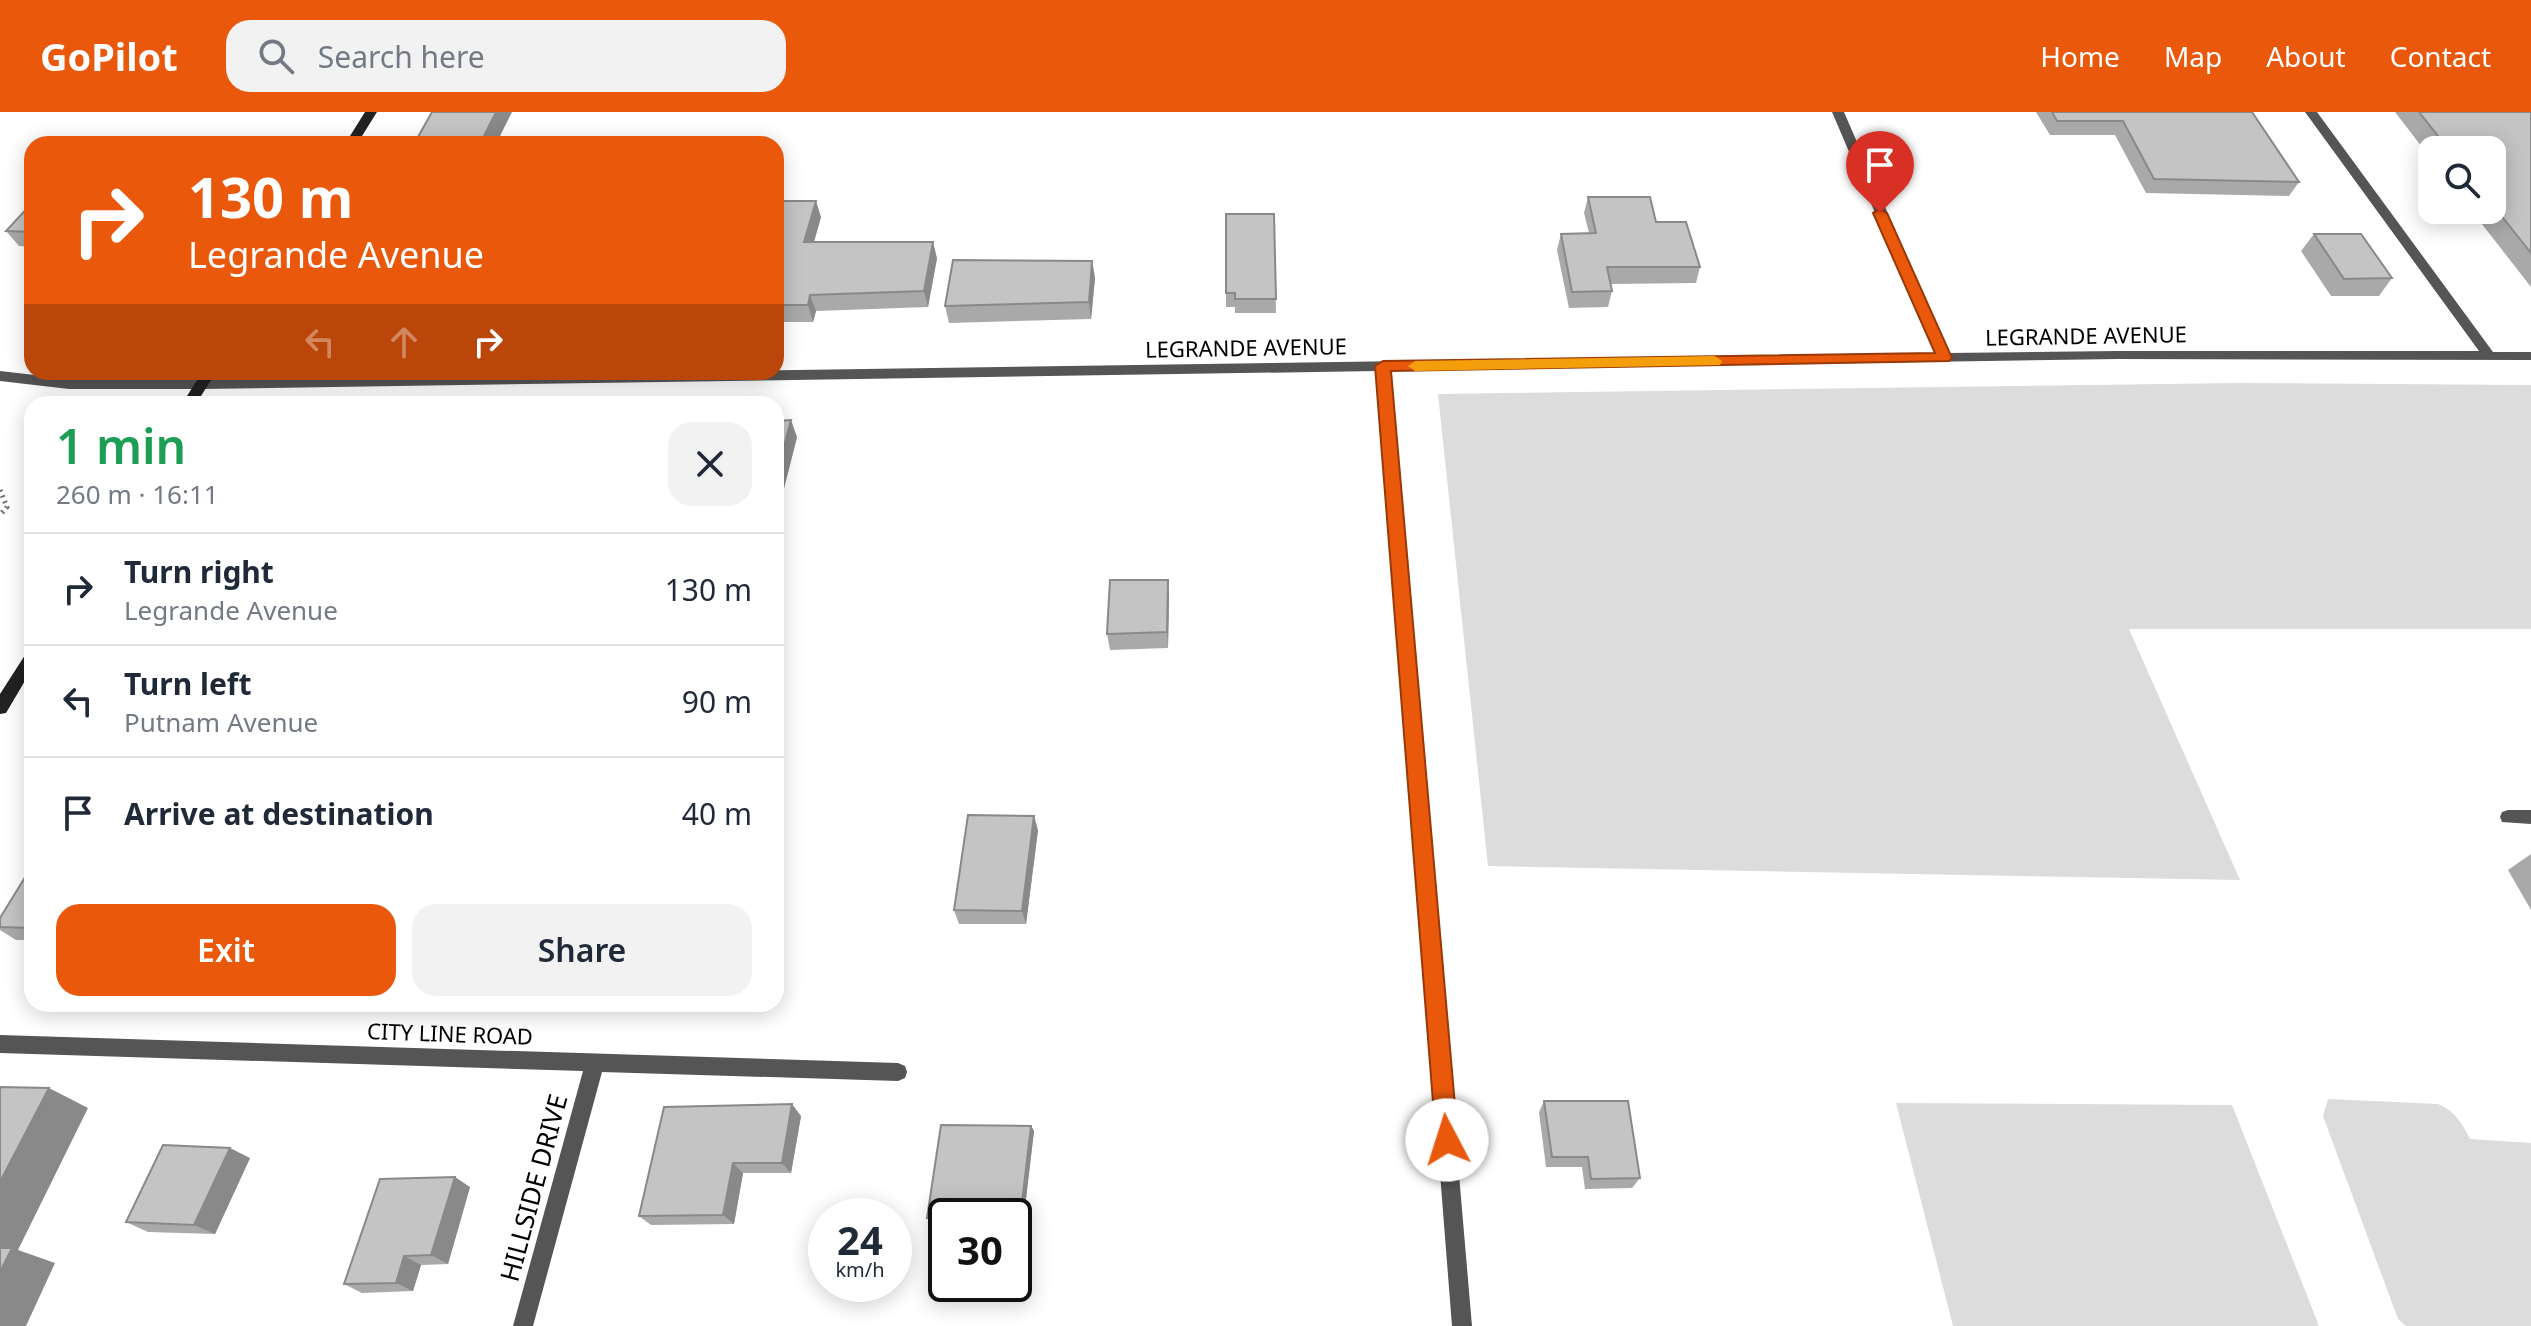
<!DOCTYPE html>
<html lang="en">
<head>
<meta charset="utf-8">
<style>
  body { margin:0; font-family:"Noto Sans",sans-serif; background:#f2f2f3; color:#1f2937; height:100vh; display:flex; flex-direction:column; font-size:30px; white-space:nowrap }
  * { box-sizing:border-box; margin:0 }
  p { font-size:26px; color:#747a83 }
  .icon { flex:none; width:44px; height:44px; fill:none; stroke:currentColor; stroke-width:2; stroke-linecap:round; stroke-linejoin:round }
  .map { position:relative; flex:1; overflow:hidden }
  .sheet { position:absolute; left:24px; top:284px; width:760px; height:616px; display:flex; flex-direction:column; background:#fff; border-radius:24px; box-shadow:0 4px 20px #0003 }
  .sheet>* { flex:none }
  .guide { position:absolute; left:24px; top:24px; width:760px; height:244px; border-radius:24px; box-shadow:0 4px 20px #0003; background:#ea580c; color:#fff; overflow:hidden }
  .tools { position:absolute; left:2418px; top:24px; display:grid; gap:16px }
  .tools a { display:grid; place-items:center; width:88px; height:88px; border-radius:16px; background:#fff; box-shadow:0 4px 20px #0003; font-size:40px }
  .speed { position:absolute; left:808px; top:1086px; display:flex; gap:16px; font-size:40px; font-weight:700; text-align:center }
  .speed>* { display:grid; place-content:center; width:104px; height:104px; border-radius:50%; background:#fff; box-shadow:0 4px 20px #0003; line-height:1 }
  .speed small { font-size:20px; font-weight:400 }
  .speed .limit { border:4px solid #111; border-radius:12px; background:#fff; color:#111 }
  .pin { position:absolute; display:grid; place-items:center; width:68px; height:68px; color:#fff; margin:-82px -34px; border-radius:50% 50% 50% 0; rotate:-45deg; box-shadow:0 0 8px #0007 }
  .pin .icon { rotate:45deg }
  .me { position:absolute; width:88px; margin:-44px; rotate:355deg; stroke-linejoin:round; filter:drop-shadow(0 0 6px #0008) }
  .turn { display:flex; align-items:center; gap:28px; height:168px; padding:0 32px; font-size:36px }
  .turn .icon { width:104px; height:104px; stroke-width:2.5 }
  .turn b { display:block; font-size:56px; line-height:68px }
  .lanes { display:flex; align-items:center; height:76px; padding:0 32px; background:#0003; justify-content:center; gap:40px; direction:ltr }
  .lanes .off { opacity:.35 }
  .round { display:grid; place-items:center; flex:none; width:84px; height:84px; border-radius:24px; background:#f2f2f3 }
  .headline { display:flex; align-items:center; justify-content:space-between; height:136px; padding:0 32px }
  h1 { font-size:48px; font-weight:600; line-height:60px; color:#1e9e55 }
  .button { display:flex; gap:16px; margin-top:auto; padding:16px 32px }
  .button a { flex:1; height:92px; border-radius:24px; background:#ea580c; color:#fff; font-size:32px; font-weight:600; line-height:92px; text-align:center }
  .button a+a { background:#f2f2f3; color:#1f2937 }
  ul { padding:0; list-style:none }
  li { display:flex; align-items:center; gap:24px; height:112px; padding:0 32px; border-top:2px solid #e0e1e3 }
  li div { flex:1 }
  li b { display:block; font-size:30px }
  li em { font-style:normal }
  header { display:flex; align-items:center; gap:48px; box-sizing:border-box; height:112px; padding:0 40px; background:#ea580c; color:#fff }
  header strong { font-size:38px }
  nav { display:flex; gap:44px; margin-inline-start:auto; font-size:28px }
  .search { width:560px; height:72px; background:#f2f2f3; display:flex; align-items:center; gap:20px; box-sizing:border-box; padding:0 28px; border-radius:24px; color:#747a83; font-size:30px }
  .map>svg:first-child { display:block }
</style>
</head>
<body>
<header>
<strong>GoPilot</strong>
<div class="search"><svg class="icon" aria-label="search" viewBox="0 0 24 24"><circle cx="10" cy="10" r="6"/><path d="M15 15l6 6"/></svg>Search here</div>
<nav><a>Home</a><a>Map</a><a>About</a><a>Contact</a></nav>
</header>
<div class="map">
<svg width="2531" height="1214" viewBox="0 0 2531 1214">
  <rect width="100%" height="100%" fill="#fff"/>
  <g fill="#dcdcdc">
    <path d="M 2239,271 L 2531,273 L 2531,517 L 2129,517 L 2240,768 L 1488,754 L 1438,282 Z"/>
    <path d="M 2328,987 L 2438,992 C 2455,999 2462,1011 2470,1027 L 2531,1031 L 2531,1214 L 2406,1214 L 2398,1207 L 2323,1004 Z"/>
    <path d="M 1896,991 L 2232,993 L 2319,1214 L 1953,1214 Z"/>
  </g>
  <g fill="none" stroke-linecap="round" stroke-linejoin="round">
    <path stroke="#777" stroke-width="5" stroke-dasharray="2 4" stroke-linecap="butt" d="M 0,378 L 7,395 L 0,403"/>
    <g fill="#555" fill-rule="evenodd">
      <path d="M 0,259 L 69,267 L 202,267 L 209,272 L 202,277 L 69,277 L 0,269 Z"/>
      <path d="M 2508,698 L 2531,698 L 2531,712 L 2502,710 L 2500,705 L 2502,700 Z"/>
    </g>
    <g fill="#555" fill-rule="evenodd">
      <path d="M 1832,0 L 1844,0 L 1948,241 L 2118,239 L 2479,239 L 2305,0 L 2317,0 L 2493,240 L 2531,240 L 2531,248 L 2118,247 L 1390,258 L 1472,1214 L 1452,1214 L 1377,259 L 202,277 L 195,272 L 202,267 L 1935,241 Z"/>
      <path d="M 0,923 L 898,951 L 905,954 L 907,960 L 905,966 L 898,969 L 602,960 L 533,1214 L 513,1214 L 583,959 L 0,941 Z"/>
    </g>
    <g fill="#222" fill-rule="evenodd">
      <path d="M 365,0 L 377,0 L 357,32 L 345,32 Z"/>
      <path d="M 202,260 L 216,260 L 196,292 L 182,292 Z"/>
      <path d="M 32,538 L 32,557 L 6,601 L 0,602 L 0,582 L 27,540 Z"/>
    </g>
  </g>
  <g fill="#a9a9a9">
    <path d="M 2036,0 L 2252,0 L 2299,70 L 2289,84 L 2146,81 L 2115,23 L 2050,23 Z"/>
    <path d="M 2395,0 L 2531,0 L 2531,175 L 2471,98 L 2492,98 L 2492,38 L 2432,38 L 2432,48 Z"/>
    <path d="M 1588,85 L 1656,110 L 1700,155 L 1696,171 L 1611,172 L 1612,179 L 1608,195 L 1569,196 L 1557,138 L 1561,122 L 1589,121 L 1584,101 Z"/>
    <path d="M 776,89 L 821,105 L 814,130 L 937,146 L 928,195 L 816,199 L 813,210 L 776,210 Z"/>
    <path d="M 32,91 L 32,135 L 19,134 L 6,119 Z"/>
    <path d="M 1274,102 L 1276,201 L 1235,201 L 1235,195 L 1226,195 L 1226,181 Z"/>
    <path d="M 2314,122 L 2392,166 L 2379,184 L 2331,184 L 2301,139 Z"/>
    <path d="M 1092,149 L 1095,166 L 1091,207 L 949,211 L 945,194 Z"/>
    <path d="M 776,309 L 797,325 L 780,392 L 776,392 Z"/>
    <path d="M 1168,468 L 1169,484 L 1168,536 L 1110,538 L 1107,522 Z"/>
    <path d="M 1038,718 L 1026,812 L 959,812 L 954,798 Z"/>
    <path d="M 2531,742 L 2531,798 L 2508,758 Z"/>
    <path d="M 32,754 L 32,828 L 16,828 L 0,818 L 0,806 Z"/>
    <path d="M 1544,989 L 1640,1066 L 1632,1076 L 1585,1077 L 1582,1055 L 1546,1055 L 1539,1000 Z"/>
    <path d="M 801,1004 L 791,1061 L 743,1061 L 734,1112 L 651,1113 L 639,1104 Z"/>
    <path d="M 1031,1014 L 1034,1019 L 1023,1112 L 1014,1112 L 1014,1104 L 946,1104 L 946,1111 L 930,1111 L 927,1106 Z"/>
    <path d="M 250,1046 L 215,1122 L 148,1120 L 126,1110 Z"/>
    <path d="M 470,1075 L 448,1152 L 421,1153 L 413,1179 L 362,1181 L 344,1172 Z"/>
  </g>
  <g fill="#898989">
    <path d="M 496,0 L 512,0 L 496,32 L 480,32 Z"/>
    <path d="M 816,89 L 821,105 L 809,147 L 804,130 Z"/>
    <path d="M 933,130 L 937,146 L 928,195 L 924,179 Z"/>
    <path d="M 1092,149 L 1095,166 L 1091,207 L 1089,190 Z"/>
    <path d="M 810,183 L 816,199 L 813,210 L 808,193 Z"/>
    <path d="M 791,308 L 797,325 L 780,392 L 776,382 L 776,365 Z"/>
    <path d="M 1168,468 L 1169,484 L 1168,536 L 1167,520 Z"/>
    <path d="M 1034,704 L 1038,718 L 1026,812 L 1022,799 Z"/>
    <path d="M 49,976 L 88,996 L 18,1138 L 55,1151 L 26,1214 L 0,1214 L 0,1070 Z"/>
    <path d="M 792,992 L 801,1004 L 791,1061 L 782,1051 Z"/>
    <path d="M 1031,1014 L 1034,1019 L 1023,1112 L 1020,1107 Z"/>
    <path d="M 230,1036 L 250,1046 L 215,1122 L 194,1113 Z"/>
    <path d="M 733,1051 L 743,1061 L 734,1112 L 723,1103 Z"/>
    <path d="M 455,1065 L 470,1075 L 448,1152 L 431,1143 Z"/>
    <path d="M 404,1144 L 421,1153 L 413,1179 L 396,1171 Z"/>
  </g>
  <g fill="#c4c4c4" stroke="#898989" stroke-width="2">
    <path d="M 432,0 L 496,0 L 480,32 L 414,32 Z"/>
    <path d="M 2052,0 L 2252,0 L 2299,70 L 2154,67 L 2123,9 L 2057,9 Z"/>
    <path d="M 2419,0 L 2531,0 L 2531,141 L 2492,92 L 2492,38 L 2449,38 Z"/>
    <path d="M 1588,85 L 1650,85 L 1656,110 L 1686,110 L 1700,155 L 1607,155 L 1612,179 L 1572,180 L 1561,122 L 1596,121 Z"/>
    <path d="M 776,89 L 816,89 L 804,130 L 933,130 L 924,179 L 810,183 L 808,193 L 776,193 L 776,143 L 779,132 L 776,132 Z"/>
    <path d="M 32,91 L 32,120 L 6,119 Z"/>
    <path d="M 1226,102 L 1274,102 L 1276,187 L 1235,187 L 1235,181 L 1226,181 Z"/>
    <path d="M 2314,122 L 2361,122 L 2392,166 L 2344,167 Z"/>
    <path d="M 953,148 L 1092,149 L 1089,190 L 945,194 Z"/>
    <path d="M 791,308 L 776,365 L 776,309 Z"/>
    <path d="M 1110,468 L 1168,468 L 1167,520 L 1107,522 Z"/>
    <path d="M 968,703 L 1034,704 L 1022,799 L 954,798 Z"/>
    <path d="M 32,754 L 32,816 L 0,815 L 0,806 Z"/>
    <path d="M 0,975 L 49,976 L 0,1070 Z"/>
    <path d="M 1544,989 L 1628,989 L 1640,1066 L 1591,1067 L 1588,1045 L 1552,1045 Z"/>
    <path d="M 792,992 L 782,1051 L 733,1051 L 723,1103 L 639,1104 L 664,995 Z"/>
    <path d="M 941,1013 L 1031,1014 L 1020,1107 L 1014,1107 L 1014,1104 L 946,1104 L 946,1106 L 927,1106 Z"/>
    <path d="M 163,1033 L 230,1036 L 194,1113 L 126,1110 Z"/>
    <path d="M 455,1065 L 431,1143 L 404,1144 L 396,1171 L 344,1172 L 380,1067 Z"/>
    <path d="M 0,1136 L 12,1136 L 0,1160 Z"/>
  </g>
  <path fill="#ea580c" stroke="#983908" stroke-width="2" d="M 1880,97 L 1887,101 L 1952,246 L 1949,249 L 1391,259 L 1458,1028 L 1455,1036 L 1447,1039 L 1439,1036 L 1436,1028 L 1375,254 L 1383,249 L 1935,241 L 1873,101 Z"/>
  <path fill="#f59e0b" d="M 1715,244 L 1722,249 L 1720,253 L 1415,259 L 1408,254 L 1415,249 Z"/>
  <g text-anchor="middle" stroke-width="7" stroke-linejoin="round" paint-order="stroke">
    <g font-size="22" fill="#000" stroke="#fff">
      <text transform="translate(2086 224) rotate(-1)" y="8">LEGRANDE AVENUE</text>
      <text transform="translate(1246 236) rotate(-1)" y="8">LEGRANDE AVENUE</text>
      <text transform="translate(450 922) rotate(2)" y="8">CITY LINE ROAD</text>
    </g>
    <g font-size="26" fill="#000" stroke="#fff">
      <text transform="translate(534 1076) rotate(-75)" y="9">HILLSIDE DRIVE</text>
    </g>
  </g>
</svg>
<div class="tools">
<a><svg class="icon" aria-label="search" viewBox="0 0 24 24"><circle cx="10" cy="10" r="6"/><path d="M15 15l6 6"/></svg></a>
</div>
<div class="speed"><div>24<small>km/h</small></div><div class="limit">30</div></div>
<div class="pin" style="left:1880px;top:101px;background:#d93025"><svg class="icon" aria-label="arrive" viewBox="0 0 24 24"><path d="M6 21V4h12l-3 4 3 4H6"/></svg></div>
<svg class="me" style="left:1447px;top:1028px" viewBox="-20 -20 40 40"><circle r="19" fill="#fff"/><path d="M0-13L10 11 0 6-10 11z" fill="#ea580c"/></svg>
<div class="guide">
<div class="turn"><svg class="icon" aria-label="right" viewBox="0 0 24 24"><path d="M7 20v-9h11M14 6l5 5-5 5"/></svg><div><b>130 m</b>Legrande Avenue</div></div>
<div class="lanes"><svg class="icon off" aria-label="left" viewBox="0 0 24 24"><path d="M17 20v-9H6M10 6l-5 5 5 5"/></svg><svg class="icon off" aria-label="ahead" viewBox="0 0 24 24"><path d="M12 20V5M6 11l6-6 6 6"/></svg><svg class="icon" aria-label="right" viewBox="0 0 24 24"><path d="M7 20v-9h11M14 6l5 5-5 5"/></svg></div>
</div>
<section class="sheet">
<div class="headline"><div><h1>1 min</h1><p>260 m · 16:11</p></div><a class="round"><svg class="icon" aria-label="close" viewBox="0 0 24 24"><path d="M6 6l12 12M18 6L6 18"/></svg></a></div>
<ul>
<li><svg class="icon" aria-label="right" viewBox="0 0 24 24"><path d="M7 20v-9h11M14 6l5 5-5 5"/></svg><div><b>Turn right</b><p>Legrande Avenue</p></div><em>130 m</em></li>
<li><svg class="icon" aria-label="left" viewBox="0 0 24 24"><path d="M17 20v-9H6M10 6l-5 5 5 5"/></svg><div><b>Turn left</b><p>Putnam Avenue</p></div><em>90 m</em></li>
<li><svg class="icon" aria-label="arrive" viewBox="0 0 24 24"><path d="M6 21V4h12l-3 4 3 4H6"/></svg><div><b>Arrive at destination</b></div><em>40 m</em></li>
</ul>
<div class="button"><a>Exit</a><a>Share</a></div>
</section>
</div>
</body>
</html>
